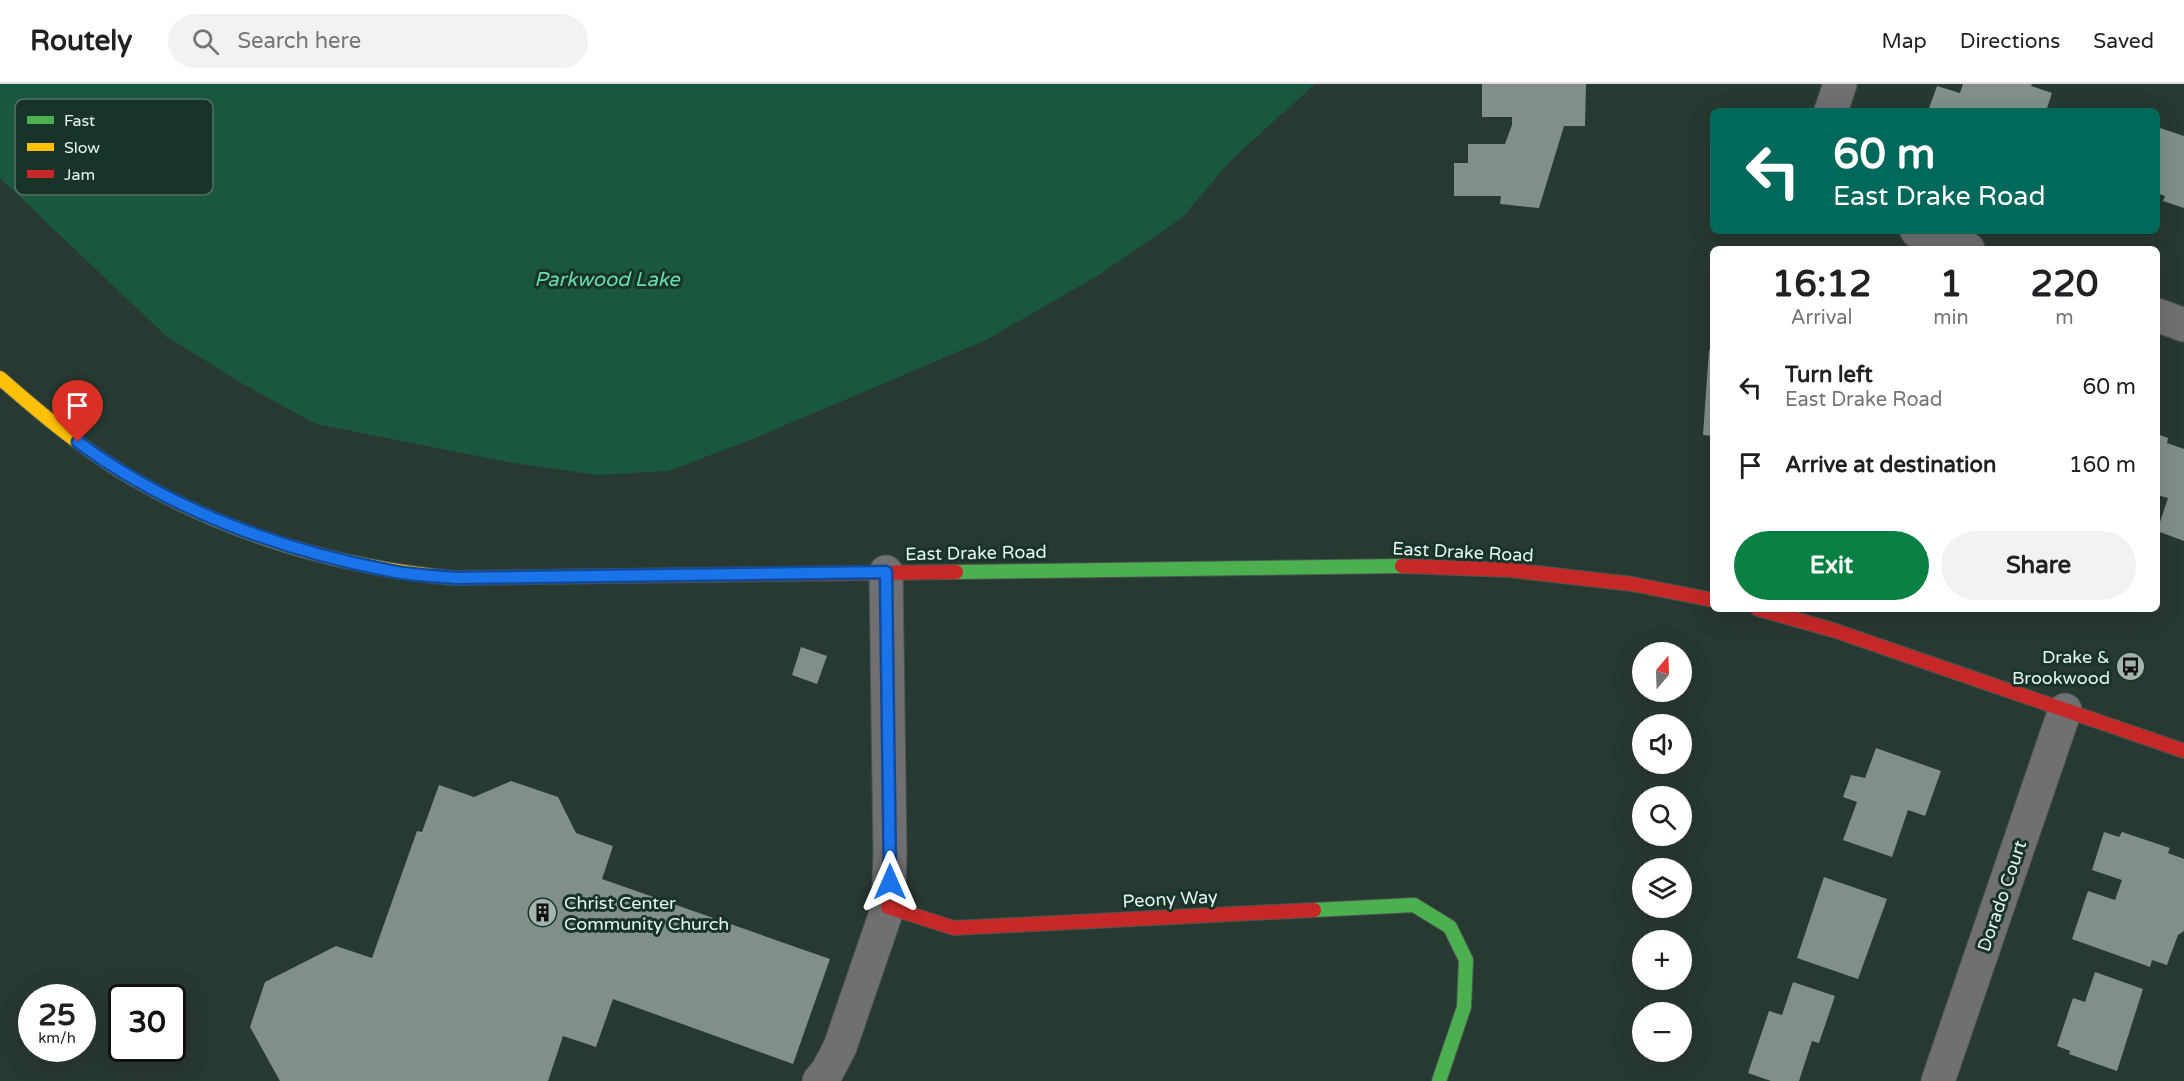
<!DOCTYPE html>
<html lang="en">
<head>
<meta charset="utf-8">
<style>
  body { margin:0; font-family:"Varela Round",sans-serif; background:#f2f2f2; color:#202124; height:100vh; display:flex; flex-direction:column; font-size:22px; white-space:nowrap }
  * { box-sizing:border-box; margin:0 }
  p { font-size:20px; color:#757577 }
  .icon { flex:none; width:33px; height:33px; fill:none; stroke:currentColor; stroke-width:2; stroke-linecap:round; stroke-linejoin:round }
  .map { position:relative; flex:1; overflow:hidden }
  .panel { position:absolute; left:1710px; top:162px; width:450px; height:366px; display:flex; flex-direction:column; background:#fff; border-radius:9px; box-shadow:0 6px 24px #0002 }
  .panel>* { flex:none }
  .banner { position:absolute; left:1710px; top:24px; width:450px; height:126px; border-radius:9px; box-shadow:0 6px 24px #0002; background:#00695c; color:#fff; overflow:hidden }
  .needle { width:39px; rotate:19deg }
  .fabs { position:absolute; left:1632px; top:558px; display:grid; gap:12px }
  .fabs a { display:grid; place-items:center; width:60px; height:60px; border-radius:50%; background:#fff; box-shadow:0 6px 24px #0002; font-size:30px }
  .speed { position:absolute; left:18px; top:900px; display:flex; gap:12px; font-size:30px; font-weight:700; text-align:center }
  .speed>* { display:grid; place-content:center; width:78px; height:78px; border-radius:50%; background:#fff; box-shadow:0 6px 24px #0002; line-height:1 }
  .speed small { font-size:15px; font-weight:400 }
  .speed .limit { border:3px solid #111; border-radius:9px; background:#fff; color:#111 }
  .pin { position:absolute; display:grid; place-items:center; width:51px; height:51px; color:#fff; margin:-62px -26px; border-radius:50% 50% 50% 0; rotate:-45deg; box-shadow:0 0 6px #0007 }
  .pin .icon { rotate:45deg }
  .me { position:absolute; width:66px; margin:-33px; rotate:0deg; stroke-linejoin:round; filter:drop-shadow(0 0 4px #0008) }
  .turn { display:flex; align-items:center; gap:21px; height:126px; padding:0 24px; font-size:27px }
  .turn .icon { width:78px; height:78px; stroke-width:2.5 }
  .turn b { display:block; font-size:42px; line-height:51px }
  .eta { display:flex; justify-content:space-evenly; align-items:center; height:102px; text-align:center }
  .eta b { font-size:36px; font-weight:700; line-height:42px }
  .primary-button { display:flex; gap:12px; margin-top:auto; padding:12px 24px }
  .primary-button a { flex:1; height:69px; border-radius:36px; background:#0b8043; color:#fff; font-size:24px; font-weight:700; line-height:69px; text-align:center }
  .primary-button a+a { background:#f2f2f2; color:#202124 }
  ul { padding:0; list-style:none }
  li { display:flex; align-items:center; gap:18px; height:78px; padding:0 24px }
  li div { flex:1 }
  li b { display:block; font-size:22px }
  li em { font-style:normal }
  header { display:flex; align-items:center; gap:36px; box-sizing:border-box; height:84px; padding:0 30px; background:#fff; border-bottom:2px solid #e0e0e0 }
  header strong { font-size:28px }
  nav { display:flex; gap:33px; margin-inline-start:auto; font-size:21px }
  .search { width:420px; height:54px; background:#f2f2f2; display:flex; align-items:center; gap:15px; box-sizing:border-box; padding:0 21px; border-radius:33px; color:#757577; font-size:22px }
  .map>svg:first-child { display:block }
</style>
</head>
<body>
<header>
<strong>Routely</strong>
<div class="search"><svg class="icon" aria-label="search" viewBox="0 0 24 24"><circle cx="10" cy="10" r="6"/><path d="M15 15l6 6"/></svg>Search here</div>
<nav><a>Map</a><a>Directions</a><a>Saved</a></nav>
</header>
<div class="map">
<svg width="2184" height="997" viewBox="0 0 2184 997">
  <rect width="100%" height="100%" fill="#283931"/>
  <path fill="#19573f" d="M 0,0 L 1315,0 L 1229,78 L 1183,133 L 1099,191 L 986,256 L 755,354 L 669,387 L 597,391 L 513,379 L 316,340 L 243,300 L 166,252 L 0,94 Z"/>
  <g fill="#818f88">
    <path d="M 1482,0 L 1586,0 L 1585,42 L 1564,42 L 1539,124 L 1500,120 L 1501,112 L 1454,112 L 1454,79 L 1468,79 L 1468,60 L 1505,60 L 1512,41 L 1512,33 L 1482,33 Z"/>
    <path d="M 1963,0 L 2032,0 L 2031,2 L 2052,9 L 2046,27 L 1928,27 L 1937,2 L 1960,9 Z"/>
    <path d="M 2157,43 L 2184,52 L 2184,124 L 2163,117 L 2165,112 L 2157,109 Z"/>
    <path d="M 1709,266 L 1713,267 L 1713,352 L 1703,351 Z"/>
    <path d="M 2157,350 L 2168,354 L 2167,359 L 2184,365 L 2184,457 L 2157,447 L 2168,414 L 2157,411 Z"/>
    <path d="M 801,563 L 827,572 L 817,600 L 792,591 Z"/>
    <path d="M 1876,664 L 1941,687 L 1925,732 L 1908,726 L 1892,773 L 1843,756 L 1857,718 L 1843,713 L 1851,691 L 1865,694 Z"/>
    <path d="M 511,697 L 558,713 L 576,749 L 613,762 L 602,795 L 830,875 L 793,980 L 613,915 L 596,963 L 563,952 L 548,997 L 280,997 L 250,943 L 265,898 L 336,862 L 372,874 L 417,747 L 422,748 L 439,701 L 474,713 Z"/>
    <path d="M 2104,748 L 2119,753 L 2122,748 L 2170,764 L 2168,769 L 2184,775 L 2184,847 L 2178,851 L 2167,881 L 2152,876 L 2150,883 L 2072,855 L 2088,807 L 2115,816 L 2122,796 L 2092,786 Z"/>
    <path d="M 1824,793 L 1887,815 L 1858,895 L 1797,874 Z"/>
    <path d="M 2095,888 L 2143,905 L 2117,987 L 2069,970 L 2070,967 L 2057,962 L 2073,914 L 2085,918 Z"/>
    <path d="M 1793,898 L 1835,912 L 1819,959 L 1812,957 L 1799,997 L 1771,997 L 1748,989 L 1769,927 L 1782,931 Z"/>
  </g>
  <g fill="none" stroke-linecap="round" stroke-linejoin="round">
    <defs>
      <g id="street">
        <path d="M 1831,27 L 1840,0"/>
        <path d="M 1917,147 L 1968,165"/>
        <path d="M 2157,231 L 2184,241"/>
        <path d="M 819,997 L 828,986 L 840,963 L 888,823 L 890,771 L 886,488"/>
        <path d="M 1938,997 L 2065,626"/>
      </g>
      <g id="fast">
        <path d="M 956,488 L 1402,482"/>
        <path d="M 1314,826 L 1414,821 L 1450,843 L 1466,876 L 1464,923 L 1439,997"/>
      </g>
      <path id="slow" d="M 0,294 C 41,330 83,365 130,393 C 229,451 341,484 454,494"/>
      <g id="jam">
        <path d="M 1402,482 L 1510,486 L 1632,500 L 1713,516"/>
        <path d="M 454,494 L 956,488"/>
        <path d="M 1758,525 L 1833,546 L 2184,667"/>
        <path d="M 888,823 L 954,844 L 1314,826"/>
      </g>
    </defs>
    <use href="#street" stroke="#48564f" stroke-width="35"/>
    <use href="#fast" stroke="#48564f" stroke-width="16"/>
    <use href="#slow" stroke="#48564f" stroke-width="16"/>
    <use href="#jam" stroke="#48564f" stroke-width="16"/>
    <use href="#street" stroke="#707072" stroke-width="33"/>
    <use href="#fast" stroke="#4caf50" stroke-width="14"/>
    <use href="#slow" stroke="#ffc107" stroke-width="14"/>
    <use href="#jam" stroke="#c62828" stroke-width="14"/>
  </g>
  <g fill="none" stroke-linecap="round" stroke-linejoin="round">
    <defs>
      <path id="route" d="M 78,358 C 168,425 280,466 391,487 C 411,491 433,492 454,494 L 886,488 L 890,798"/>
    </defs>
    <use href="#route" stroke="#114b97" stroke-width="15"/>
    <use href="#route" stroke="#1a73e8" stroke-width="10"/>
  </g>
  <defs>
    <symbol id="bus-disc" viewBox="-11 -11 22 22"><circle r="9.5" fill="#a3b4ab" stroke="#183428"/><path d="M-5-6H5V4H4V6H2V4H-2V6H-4V4H-5ZM-3.5-4V0h7V-4ZM-3.5 1.2v1.5H-2V1.2ZM2 1.2v1.5H3.5V1.2Z" fill="#111"/></symbol>
    <symbol id="building-disc" viewBox="-11 -11 22 22"><circle r="9.5" fill="#a3b4ab" stroke="#183428"/><path d="M-4-6H4V6H1V3H-1V6H-4ZM-2.5-4.3h1.7v1.8h-1.7ZM.8-4.3h1.7v1.8H.8ZM-2.5-1h1.7V.8h-1.7ZM.8-1h1.7V.8H.8Z" fill="#111"/></symbol>
  </defs>
  <g fill-rule="evenodd">
    <use href="#bus-disc" x="2114" y="566" width="33" height="33"/>
    <use href="#building-disc" x="526" y="812" width="33" height="33"/>
  </g>
  <g text-anchor="middle" stroke-width="6" stroke-linejoin="round" paint-order="stroke">
    <g font-size="18" fill="#e5f6ed" stroke="#183428">
      <text transform="translate(1463 468) rotate(3)" y="6">East Drake Road</text>
      <text transform="translate(976 469) rotate(-1)" y="6">East Drake Road</text>
      <text transform="translate(2002 812) rotate(-71)" y="6">Dorado Court</text>
      <text transform="translate(1170 815) rotate(-3)" y="6">Peony Way</text>
    </g>
    <g font-size="18" fill="#e5f6ed" stroke="#183428" text-anchor="end">
      <text x="2110" y="579">Drake &amp;<tspan x="2110" dy="21">Brookwood</tspan></text>
      <text x="564" y="825" text-anchor="start">Christ Center<tspan x="564" dy="21">Community Church</tspan></text>
    </g>
    <g font-size="20" font-style="italic" fill="#69ddab" stroke="#183428">
      <text x="607" y="202">Parkwood Lake</text>
    </g>
  </g>
  <rect x="15" y="15" width="198" height="96" rx="9" fill="#183428" stroke="#566e63" stroke-width="1.5"/>
  <rect x="27" y="32" width="27" height="8" fill="#4caf50"/>
  <rect x="27" y="59" width="27" height="8" fill="#ffc107"/>
  <rect x="27" y="86" width="27" height="8" fill="#c62828"/>
  <g font-size="16" fill="#e5f6ed">
    <text x="64" y="42">Fast</text>
    <text x="64" y="69">Slow</text>
    <text x="64" y="96">Jam</text>
  </g>
</svg>
<div class="fabs">
<a><svg class="needle" viewBox="-14 -14 28 28"><path d="M0-13l5 13h-10z" fill="#e53935"/><path d="M0 13l5-13h-10z" fill="#757577"/></svg></a>
<a><svg class="icon" aria-label="sound" viewBox="0 0 24 24"><path d="M4 9h4l5-4v14l-5-4H4zM17 9q2 3 0 6"/></svg></a>
<a><svg class="icon" aria-label="search" viewBox="0 0 24 24"><circle cx="10" cy="10" r="6"/><path d="M15 15l6 6"/></svg></a>
<a><svg class="icon" aria-label="layers" viewBox="0 0 24 24"><path d="M12 4l9 5-9 5-9-5zM3 14l9 5 9-5"/></svg></a>
<a>+</a>
<a>−</a>
</div>
<div class="speed"><div>25<small>km/h</small></div><div class="limit">30</div></div>
<div class="pin" style="left:78px;top:358px;background:#d93025"><svg class="icon" aria-label="arrive" viewBox="0 0 24 24"><path d="M6 21V4h12l-3 4 3 4H6"/></svg></div>
<svg class="me" style="left:890px;top:798px" viewBox="-20 -20 40 40"><path d="M0-17L14 15 0 8-14 15z" fill="#1a73e8" stroke="#fff" stroke-width="4"/></svg>
<div class="banner">
<div class="turn"><svg class="icon" aria-label="left" viewBox="0 0 24 24"><path d="M17 20v-9H6M10 6l-5 5 5 5"/></svg><div><b>60 m</b>East Drake Road</div></div>
</div>
<section class="panel">
<div class="eta">
<div><b>16:12</b><p>Arrival</p></div>
<div><b>1</b><p>min</p></div>
<div><b>220</b><p>m</p></div>
</div>
<ul>
<li><svg class="icon" aria-label="left" viewBox="0 0 24 24"><path d="M17 20v-9H6M10 6l-5 5 5 5"/></svg><div><b>Turn left</b><p>East Drake Road</p></div><em>60 m</em></li>
<li><svg class="icon" aria-label="arrive" viewBox="0 0 24 24"><path d="M6 21V4h12l-3 4 3 4H6"/></svg><div><b>Arrive at destination</b></div><em>160 m</em></li>
</ul>
<div class="primary-button"><a>Exit</a><a>Share</a></div>
</section>
</div>
</body>
</html>
